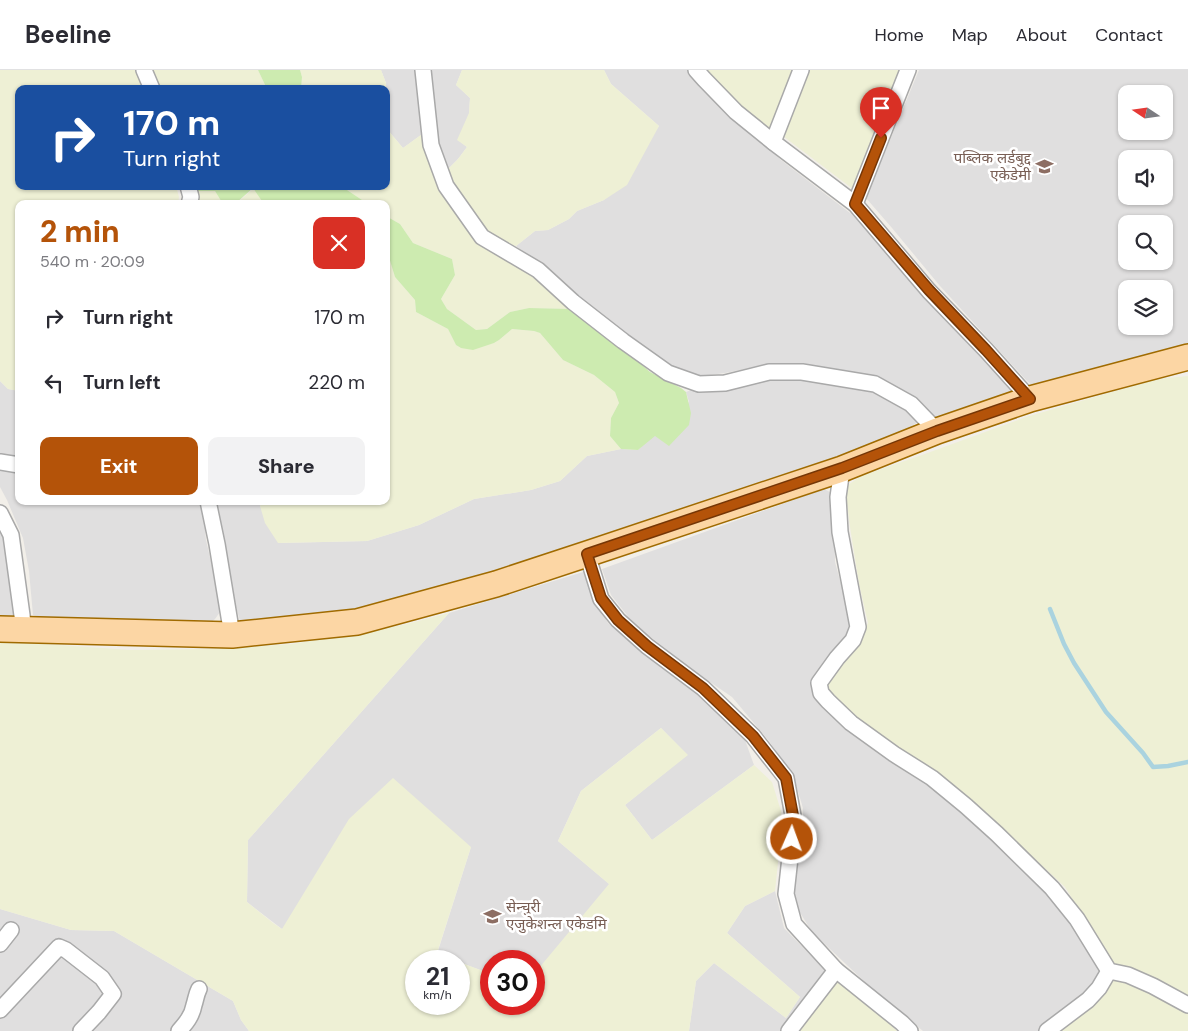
<!DOCTYPE html>
<html lang="en">
<head>
<meta charset="utf-8">
<style>
  body { margin:0; font-family:"DM Sans","Noto Sans Devanagari",sans-serif; background:#f2f2f3; color:#2b2b33; height:100vh; display:flex; flex-direction:column; font-size:19px; white-space:nowrap }
  * { box-sizing:border-box; margin:0 }
  p { font-size:16px; color:#7c7c81 }
  .icon { flex:none; width:28px; height:28px; fill:none; stroke:currentColor; stroke-width:2; stroke-linecap:round; stroke-linejoin:round }
  .map { position:relative; flex:1; overflow:hidden }
  .sheet { position:absolute; left:15px; top:130px; width:375px; height:305px; display:flex; flex-direction:column; background:#fff; border-radius:10px; box-shadow:0 1px 4px #0004 }
  .sheet>* { flex:none }
  .banner { position:absolute; left:15px; top:15px; width:375px; height:105px; border-radius:10px; box-shadow:0 1px 4px #0004; background:#1a4fa0; color:#fff; overflow:hidden }
  .needle { width:32px; rotate:283deg }
  .controls { position:absolute; left:1118px; top:15px; display:grid; gap:10px }
  .controls a { display:grid; place-items:center; width:55px; height:55px; border-radius:10px; background:#fff; box-shadow:0 1px 4px #0004; font-size:25px }
  .speed { position:absolute; left:405px; top:880px; display:flex; gap:10px; font-size:25px; font-weight:700; text-align:center }
  .speed>* { display:grid; place-content:center; width:65px; height:65px; border-radius:50%; background:#fff; box-shadow:0 1px 4px #0004; line-height:1 }
  .speed small { font-size:12px; font-weight:400 }
  .speed .limit { border:8px solid #d22; background:#fff; color:#111 }
  .pin { position:absolute; display:grid; place-items:center; width:42px; height:42px; color:#fff; margin:-51px -21px; border-radius:50% 50% 50% 0; rotate:-45deg; box-shadow:0 0 5px #0007 }
  .pin .icon { rotate:45deg }
  .me { position:absolute; width:55px; margin:-28px; rotate:2deg; stroke-linejoin:round; filter:drop-shadow(0 0 4px #0008) }
  .turn { display:flex; align-items:center; gap:18px; height:105px; padding:0 25px; font-size:22px }
  .turn .icon { width:65px; height:65px; stroke-width:2.5 }
  .turn b { display:block; font-size:35px; line-height:42px }
  .round { display:grid; place-items:center; flex:none; width:52px; height:52px; border-radius:10px; background:#f2f2f3 }
  .overview { display:flex; align-items:center; justify-content:space-between; height:85px; padding:0 25px }
  h1 { font-size:30px; font-weight:800; line-height:38px; color:#b45309 }
  .primary-button { display:flex; gap:10px; margin-top:auto; padding:10px 25px }
  .primary-button a { flex:1; height:58px; border-radius:10px; background:#b45309; color:#fff; font-size:20px; font-weight:800; line-height:58px; text-align:center }
  .primary-button a+a { background:#f2f2f3; color:#2b2b33 }
  ul { padding:0; list-style:none }
  li { display:flex; align-items:center; gap:15px; height:65px; padding:0 25px }
  li div { flex:1 }
  li b { display:block; font-size:19px }
  li em { font-style:normal }
  header { display:flex; align-items:center; gap:30px; box-sizing:border-box; height:70px; padding:0 25px; background:#fff; border-bottom:1px solid #e1e1e2 }
  header strong { font-size:24px }
  nav { display:flex; gap:28px; margin-inline-start:auto; font-size:18px }
  .map>svg:first-child { display:block }
</style>
</head>
<body>
<header>
<strong>Beeline</strong>
<nav><a>Home</a><a>Map</a><a>About</a><a>Contact</a></nav>
</header>
<div class="map">
<svg width="1188" height="961" viewBox="0 0 1188 961">
  <rect width="100%" height="100%" fill="#f2efe9"/>
  <g fill="#e0dfdf" fill-rule="evenodd">
    <path d="M 381,0 L 416,0 L 425,62 L 403,78 L 387,59 L 386,13 Z"/>
    <path d="M 429,0 L 462,0 L 456,15 L 470,28 L 469,44 L 458,70 L 467,77 L 458,89 L 445,102 L 435,73 Z"/>
    <path d="M 604,0 L 687,0 L 730,44 L 781,90 L 854,146 L 901,196 L 943,246 L 1015,321 L 933,352 L 865,306 L 834,299 L 776,294 L 755,297 L 725,303 L 694,307 L 680,303 L 635,275 L 578,227 L 544,195 L 523,182 L 516,176 L 535,161 L 548,160 L 569,149 L 577,141 L 604,130 L 659,56 L 611,14 Z"/>
    <path d="M 919,0 L 1188,0 L 1188,280 L 1035,318 L 1027,311 L 940,216 L 892,158 L 866,128 ZM 1126,24 L 1164,24 L 1164,61 L 1126,61 ZM 1126,89 L 1164,89 L 1164,126 L 1126,126 ZM 1126,154 L 1164,154 L 1164,191 L 1126,191 ZM 1126,219 L 1164,219 L 1164,256 L 1126,256 Z"/>
    <path d="M 803,305 L 869,318 L 911,343 L 918,352 L 887,372 L 514,501 L 372,538 L 262,555 L 240,551 L 236,537 L 217,431 L 263,431 L 260,436 L 279,473 L 367,471 L 419,455 L 474,429 L 531,420 L 560,411 L 587,386 L 621,379 L 638,380 L 689,332 L 686,322 L 696,318 Z"/>
    <path d="M 0,311 L 8,319 L 19,321 L 19,388 L 0,385 Z"/>
    <path d="M 0,397 L 19,399 L 19,431 L 201,431 L 203,437 L 206,470 L 218,522 L 220,542 L 215,549 L 210,553 L 52,552 L 33,545 L 29,501 L 23,468 L 7,430 L 0,417 Z"/>
    <path d="M 824,419 L 832,423 L 834,440 L 835,492 L 849,543 L 850,553 L 849,562 L 816,602 L 813,610 L 845,656 L 934,719 L 1003,775 L 1070,848 L 1096,894 L 1098,901 L 1098,907 L 1095,914 L 1043,961 L 923,961 L 867,914 L 812,862 L 796,836 L 794,817 L 802,773 L 803,738 L 793,705 L 769,671 L 732,627 L 697,603 L 634,554 L 611,525 L 602,499 Z"/>
    <path d="M 0,453 L 5,462 L 15,521 L 15,548 L 0,547 Z"/>
    <path d="M 583,502 L 592,524 L 608,553 L 660,597 L 712,635 L 745,670 L 754,695 L 652,770 L 625,735 L 687,685 L 661,658 L 581,721 L 558,771 L 614,818 L 534,905 L 534,891 L 491,891 L 491,904 L 437,884 L 471,777 L 282,859 L 247,832 L 248,770 L 449,543 Z"/>
    <path d="M 775,821 L 784,858 L 827,902 L 784,961 L 689,961 L 696,911 L 714,893 L 786,948 L 800,927 L 727,863 L 745,836 Z"/>
    <path d="M 0,839 L 71,860 L 114,861 L 233,931 L 241,950 L 249,961 L 0,961 Z"/>
  </g>
  <g fill="#eef0d5">
    <path d="M 0,0 L 135,0 L 143,19 L 19,19 L 19,116 L 176,116 L 179,127 L 178,134 L 19,134 L 19,321 L 8,319 L 0,311 Z"/>
    <path d="M 153,0 L 258,0 L 267,19 L 160,19 Z"/>
    <path d="M 300,0 L 381,0 L 386,13 L 386,19 L 301,19 L 302,7 Z"/>
    <path d="M 462,0 L 604,0 L 611,14 L 659,56 L 627,115 L 604,130 L 577,141 L 569,149 L 548,160 L 535,161 L 516,176 L 493,169 L 480,158 L 445,102 L 458,89 L 467,77 L 457,70 L 469,43 L 470,28 L 456,15 Z"/>
    <path d="M 706,0 L 794,0 L 770,58 L 767,59 L 736,33 Z"/>
    <path d="M 807,0 L 901,0 L 860,106 L 853,119 L 783,66 Z"/>
    <path d="M 386,19 L 387,59 L 403,78 L 425,62 L 428,91 L 442,120 L 470,162 L 530,200 L 572,239 L 529,238 L 510,242 L 487,259 L 476,260 L 447,239 L 441,229 L 455,205 L 452,189 L 413,173 L 400,154 L 386,146 L 386,134 L 368,134 L 341,116 L 386,116 Z"/>
    <path d="M 254,118 L 264,134 L 236,134 Z"/>
    <path d="M 198,121 L 215,121 L 223,134 L 196,134 Z"/>
    <path d="M 386,183 L 388,183 L 395,207 L 415,230 L 416,242 L 448,259 L 456,275 L 461,278 L 494,273 L 499,270 L 512,259 L 534,261 L 540,263 L 563,290 L 594,305 L 615,322 L 619,333 L 611,348 L 610,366 L 621,379 L 587,386 L 560,411 L 531,420 L 474,429 L 419,455 L 367,471 L 278,473 L 265,453 L 260,436 L 263,431 L 386,431 Z"/>
    <path d="M 1188,306 L 1188,961 L 1057,961 L 1103,922 L 1113,910 L 1111,892 L 1065,817 L 981,739 L 848,642 L 829,619 L 827,614 L 861,567 L 868,553 L 859,514 L 850,457 L 845,417 L 861,406 L 922,385 L 1026,347 L 1157,309 Z"/>
    <path d="M 449,543 L 248,770 L 247,832 L 273,853 L 282,859 L 349,749 L 393,708 L 471,777 L 437,883 L 457,891 L 416,891 L 416,934 L 459,934 L 459,892 L 491,904 L 491,934 L 534,934 L 534,904 L 609,814 L 558,771 L 581,721 L 661,658 L 688,685 L 625,735 L 652,770 L 754,695 L 772,712 L 781,741 L 780,773 L 775,821 L 745,836 L 727,863 L 800,927 L 786,948 L 714,893 L 696,911 L 689,961 L 249,961 L 241,950 L 233,931 L 114,861 L 71,860 L 0,839 L 0,571 L 131,580 L 211,579 L 293,574 L 403,555 Z"/>
    <path d="M 836,911 L 869,935 L 897,961 L 796,961 Z"/>
  </g>
  <g fill="#cdebb0">
    <path d="M 258,0 L 300,0 L 302,7 L 301,19 L 267,19 Z"/>
    <path d="M 196,116 L 341,116 L 368,134 L 301,134 L 288,131 L 275,134 L 264,134 L 253,118 L 235,134 L 223,134 L 215,121 L 198,121 Z"/>
    <path d="M 386,146 L 400,154 L 413,173 L 452,189 L 455,205 L 441,229 L 447,239 L 476,260 L 487,259 L 510,242 L 529,238 L 572,239 L 597,255 L 650,302 L 681,318 L 686,322 L 691,343 L 689,355 L 669,376 L 655,366 L 638,380 L 621,379 L 610,366 L 611,348 L 619,333 L 615,322 L 594,305 L 563,290 L 540,263 L 534,261 L 512,259 L 499,270 L 494,273 L 473,280 L 461,278 L 456,275 L 448,259 L 416,242 L 415,230 L 395,207 L 388,184 L 386,183 Z"/>
  </g>
  <g fill="none" stroke-linecap="round" stroke-linejoin="round">
    <path stroke="#aad3df" stroke-width="4.5" d="M 1050,539 L 1064,574 L 1074,593 L 1106,642 L 1143,683 L 1153,697 L 1168,696 L 1188,692"/>
    <defs>
      <g id="street">
        <path d="M 144,0 L 152,19"/>
        <path d="M 423,0 L 431,75 L 446,116 L 482,167 L 538,200 L 573,232 L 623,271 L 668,303 L 699,314 L 725,313 L 769,302 L 802,302 L 875,314 L 911,334 L 937,361"/>
        <path d="M 696,0 L 704,9 L 736,42 L 773,72 L 855,134 L 929,221 L 986,280 L 1030,329"/>
        <path d="M 773,72 L 801,0"/>
        <path d="M 188,116 L 191,127 L 189,134"/>
        <path d="M 855,134 L 908,0"/>
        <path d="M 0,392 L 19,395"/>
        <path d="M 842,399 L 838,427 L 840,462 L 858,557 L 853,570 L 837,588 L 819,613 L 821,623 L 828,631 L 851,653 L 894,684 L 932,708 L 966,736 L 997,764 L 1052,818 L 1077,849 L 1109,901 L 1128,905 L 1153,916 L 1188,935"/>
        <path d="M 208,431 L 217,474 L 232,565"/>
        <path d="M 0,443 L 11,465 L 24,560"/>
        <path d="M 587,484 L 601,529 L 618,550 L 647,576 L 703,618 L 753,666 L 786,708 L 794,751 L 786,824 L 794,854 L 836,900 L 902,953 L 910,961"/>
        <path d="M 0,874 L 11,860"/>
        <path d="M 0,940 L 59,877 L 66,880 L 102,908 L 113,924 L 99,942 L 81,961"/>
        <path d="M 179,961 C 186,953 192,946 194,935 C 196,929 196,925 199,919"/>
        <path d="M 789,961 L 836,900"/>
        <path d="M 1047,961 L 1088,930 L 1099,918 L 1109,901"/>
      </g>
      <path id="primary" d="M 0,559 L 232,565 L 357,552 L 496,514 L 587,484 L 842,399 L 937,361 L 1030,329 L 1188,287"/>
    </defs>
    <use href="#street" stroke="#a9a9a9" stroke-width="18"/>
    <use href="#primary" stroke="#a06b00" stroke-width="28"/>
    <use href="#street" stroke="#fff" stroke-width="15"/>
    <use href="#primary" stroke="#fcd6a4" stroke-width="25"/>
  </g>
  <g fill="none" stroke-linecap="round" stroke-linejoin="round">
    <defs>
      <path id="route" d="M 792,769 L 794,751 L 786,708 L 753,666 L 703,618 L 647,576 L 618,550 L 601,528 L 587,484 L 842,398 L 937,361 L 1030,329 L 986,280 L 929,220 L 855,134 L 881,68"/>
    </defs>
    <use href="#route" stroke="#753606" stroke-width="12"/>
    <use href="#route" stroke="#b45309" stroke-width="9"/>
  </g>
  <defs>
    <symbol id="school-bare" viewBox="-9 -9 18 18"><path d="M0-5L7-2L0 1L-7-2ZM-4 1L0 2.5L4 1V4Q0 6-4 4Z" fill="#8d6e63" stroke="#fff" stroke-width="2.5" paint-order="stroke"/></symbol>
  </defs>
  <g fill-rule="evenodd">
    <use href="#school-bare" x="1032" y="84" width="25" height="25"/>
    <use href="#school-bare" x="480" y="834" width="25" height="25"/>
  </g>
  <g text-anchor="middle" stroke-width="5" stroke-linejoin="round" paint-order="stroke">
    <g font-size="15" fill="#785e54" stroke="#fff" text-anchor="end">
      <text x="1031" y="93">पब्लिक लर्डबुद्द<tspan x="1031" dy="17">एकेडेमी</tspan></text>
      <text x="506" y="842" text-anchor="start">सेन्चुरी<tspan x="506" dy="17">एजुकेशन्ल एकेडमि</tspan></text>
    </g>
  </g>
</svg>
<div class="controls">
<a><svg class="needle" viewBox="-14 -14 28 28"><path d="M0-13l5 13h-10z" fill="#e53935"/><path d="M0 13l5-13h-10z" fill="#7c7c81"/></svg></a>
<a><svg class="icon" aria-label="sound" viewBox="0 0 24 24"><path d="M4 9h4l5-4v14l-5-4H4zM17 9q2 3 0 6"/></svg></a>
<a><svg class="icon" aria-label="search" viewBox="0 0 24 24"><circle cx="10" cy="10" r="6"/><path d="M15 15l6 6"/></svg></a>
<a><svg class="icon" aria-label="layers" viewBox="0 0 24 24"><path d="M12 4l9 5-9 5-9-5zM3 14l9 5 9-5"/></svg></a>
</div>
<div class="speed"><div>21<small>km/h</small></div><div class="limit">30</div></div>
<div class="pin" style="left:881px;top:68px;background:#d93025"><svg class="icon" aria-label="arrive" viewBox="0 0 24 24"><path d="M6 21V4h12l-3 4 3 4H6"/></svg></div>
<svg class="me" style="left:792px;top:769px" viewBox="-20 -20 40 40"><circle r="17" fill="#b45309" stroke="#fff" stroke-width="3"/><path d="M0-11L8 9 0 5-8 9z" fill="#fff"/></svg>
<div class="banner">
<div class="turn"><svg class="icon" aria-label="right" viewBox="0 0 24 24"><path d="M7 20v-9h11M14 6l5 5-5 5"/></svg><div><b>170 m</b>Turn right</div></div>
</div>
<section class="sheet">
<div class="overview"><div><h1>2 min</h1><p>540 m · 20:09</p></div><a class="round" style="background:#d93025;color:#fff"><svg class="icon" aria-label="close" viewBox="0 0 24 24"><path d="M6 6l12 12M18 6L6 18"/></svg></a></div>
<ul>
<li><svg class="icon" aria-label="right" viewBox="0 0 24 24"><path d="M7 20v-9h11M14 6l5 5-5 5"/></svg><div><b>Turn right</b></div><em>170 m</em></li>
<li><svg class="icon" aria-label="left" viewBox="0 0 24 24"><path d="M17 20v-9H6M10 6l-5 5 5 5"/></svg><div><b>Turn left</b></div><em>220 m</em></li>
</ul>
<div class="primary-button"><a>Exit</a><a>Share</a></div>
</section>
</div>
</body>
</html>
